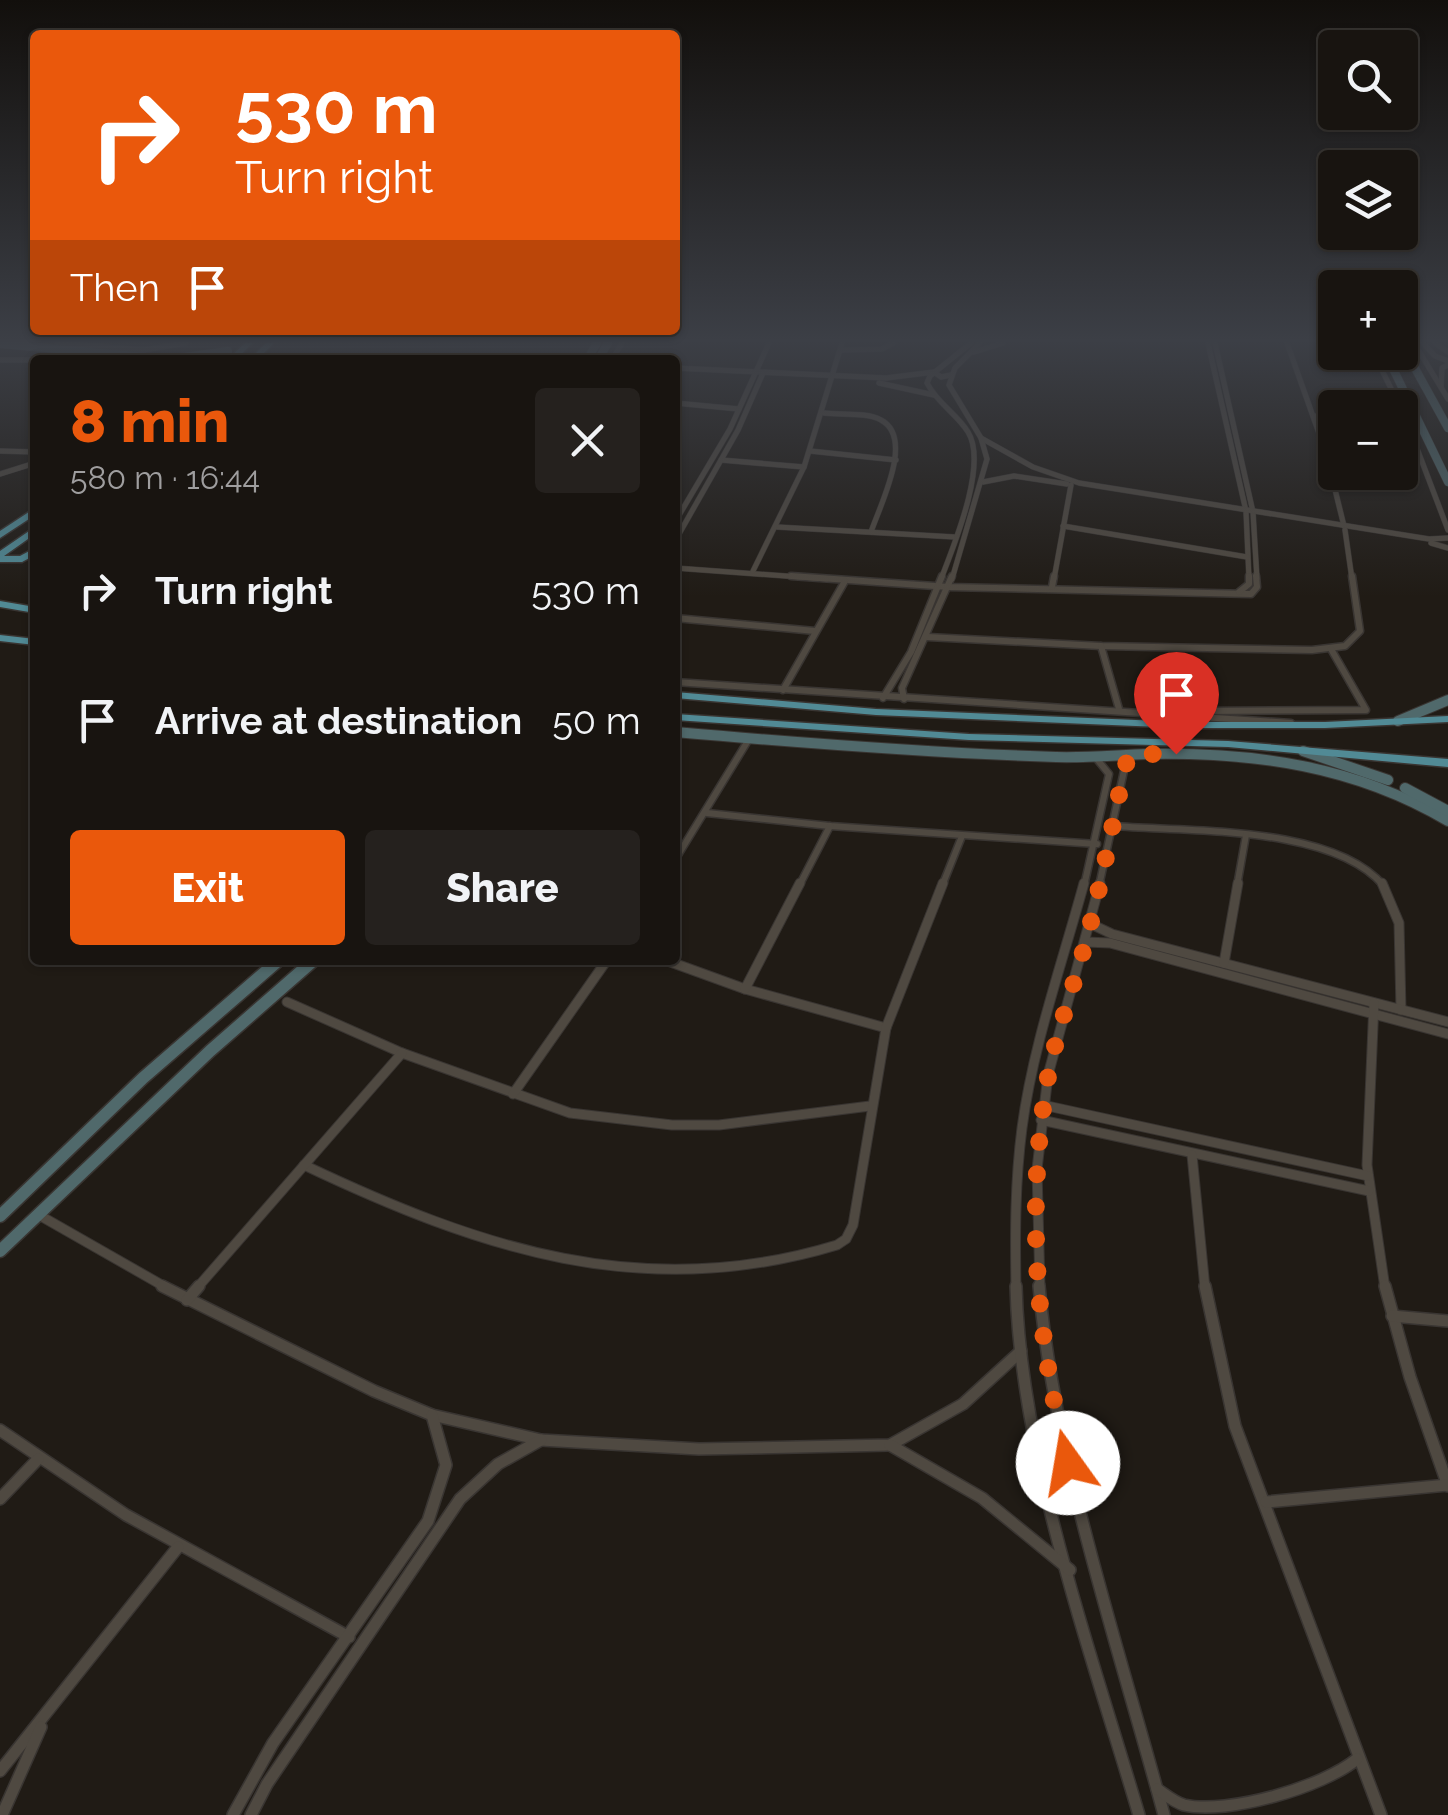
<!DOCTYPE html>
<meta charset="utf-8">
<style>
:root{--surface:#181410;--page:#25211e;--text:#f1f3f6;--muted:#9f9e9f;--line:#363330;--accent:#ea580c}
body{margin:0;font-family:Raleway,sans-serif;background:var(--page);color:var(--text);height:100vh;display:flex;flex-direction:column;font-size:38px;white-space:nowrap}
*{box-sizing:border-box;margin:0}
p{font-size:32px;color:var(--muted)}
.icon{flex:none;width:55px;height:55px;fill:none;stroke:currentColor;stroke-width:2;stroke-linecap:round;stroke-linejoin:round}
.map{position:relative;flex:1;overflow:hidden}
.sheet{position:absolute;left:30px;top:355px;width:650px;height:610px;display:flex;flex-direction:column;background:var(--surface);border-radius:10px;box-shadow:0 2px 8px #0004,0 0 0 2px var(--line)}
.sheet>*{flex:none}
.guide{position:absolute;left:30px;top:30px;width:650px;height:305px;border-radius:10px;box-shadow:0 2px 8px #0004,0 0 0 2px var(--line);background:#ea580c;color:#fff;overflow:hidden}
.controls{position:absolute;left:1318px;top:30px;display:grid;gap:20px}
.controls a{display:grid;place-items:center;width:100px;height:100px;border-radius:10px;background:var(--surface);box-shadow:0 2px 8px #0004,0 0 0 2px var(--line);font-size:50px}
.pin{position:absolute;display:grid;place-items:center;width:85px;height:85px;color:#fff;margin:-102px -42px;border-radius:50% 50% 50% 0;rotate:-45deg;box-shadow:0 0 10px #0007}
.pin .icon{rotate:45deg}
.me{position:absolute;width:110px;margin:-55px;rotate:347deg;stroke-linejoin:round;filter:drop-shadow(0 0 8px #0008)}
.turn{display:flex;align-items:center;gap:35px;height:210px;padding:0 40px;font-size:45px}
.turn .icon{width:130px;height:130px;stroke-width:2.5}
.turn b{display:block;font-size:70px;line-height:85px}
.then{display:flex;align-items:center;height:95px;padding:0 40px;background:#0003;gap:20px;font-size:38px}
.round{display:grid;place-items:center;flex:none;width:105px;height:105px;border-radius:10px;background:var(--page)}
.overview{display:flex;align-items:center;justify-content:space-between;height:170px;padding:0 40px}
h1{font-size:60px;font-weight:800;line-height:75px;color:var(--accent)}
.cta{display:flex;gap:20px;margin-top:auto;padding:20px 40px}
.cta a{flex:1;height:115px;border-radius:10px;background:var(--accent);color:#fff;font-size:40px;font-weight:800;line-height:115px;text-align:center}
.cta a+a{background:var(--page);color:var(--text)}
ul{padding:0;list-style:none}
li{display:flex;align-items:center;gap:30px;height:130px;padding:0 40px}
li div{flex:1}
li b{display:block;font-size:38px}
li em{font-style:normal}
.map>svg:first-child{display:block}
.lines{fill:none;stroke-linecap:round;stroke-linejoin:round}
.street-far3-casing{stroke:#393532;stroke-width:6}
.street-far2-casing{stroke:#393532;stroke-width:9}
.street-far1-casing{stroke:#393532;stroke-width:11}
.street-casing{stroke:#393532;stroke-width:14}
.secondary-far2-casing{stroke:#393532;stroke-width:9}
.secondary-far1-casing{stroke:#393532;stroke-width:12}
.secondary-casing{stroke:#393532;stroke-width:15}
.primary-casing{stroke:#393532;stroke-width:3}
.street-far3{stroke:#4f4941;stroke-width:5}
.street-far2{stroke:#4f4941;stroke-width:6}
.street-far1{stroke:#4f4941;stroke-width:9}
.street{stroke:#4f4941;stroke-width:11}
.secondary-far2{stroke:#50696b;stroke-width:8}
.secondary-far1{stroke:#50696b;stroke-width:10}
.secondary{stroke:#50696b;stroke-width:12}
.primary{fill:#518a95;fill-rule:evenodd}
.route{stroke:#ea580c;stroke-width:18;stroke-dasharray:0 32.4}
</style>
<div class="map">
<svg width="1448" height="1815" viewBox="0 0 1448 1815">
<rect width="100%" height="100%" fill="#201b15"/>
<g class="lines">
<g class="street-far3-casing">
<g id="street-far3">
<polyline points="58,343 144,350 186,343"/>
<polyline points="1208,343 1246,511 1249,579"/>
<polyline points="1215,343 1253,512 1257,579"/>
<polyline points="1287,343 1326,453 1344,526"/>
<polyline points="1414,343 1448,399"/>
<polyline points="1423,343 1435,356 1448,361"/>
<polyline points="1435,343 1448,352"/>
<polyline points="841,350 882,349 893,343"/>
<polyline points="974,352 1003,343"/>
<polyline points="1373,352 1405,417 1448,530"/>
<polyline points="0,360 49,360"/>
<polyline points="612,360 622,343"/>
<polyline points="675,368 886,378 934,372 941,377 951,375"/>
<polyline points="879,383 934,395"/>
<polyline points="1441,387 1442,368 1448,365"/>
<polyline points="675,403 739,409"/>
<path d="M824,413c16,2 43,-1 57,7 34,18 -1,85 -10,112"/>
<polyline points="1314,416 1335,418"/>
<polyline points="981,438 1033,467 1079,483 1429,539 1448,538"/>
<polyline points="0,451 35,452"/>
<polyline points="810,451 896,460"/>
<polyline points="721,460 804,467"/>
<polyline points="0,474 35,463"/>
<polyline points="983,482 1014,476 1067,484"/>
<polyline points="675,522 730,429 769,343"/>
<polyline points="1063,526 1247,557"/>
<polyline points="777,527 955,537"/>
<polyline points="1345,530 1352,579"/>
<polyline points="675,541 738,430 763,373"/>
<polyline points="1431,543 1448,548"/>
<polyline points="675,568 827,579"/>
<polyline points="753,571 804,467 842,343"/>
<path d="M941,579c13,-34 47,-115 27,-147 -11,-18 -31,-29 -41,-49l3,-7 41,-33"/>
<polyline points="952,579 987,459 981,438 949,385 955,368 980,343"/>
<polyline points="1054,579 1071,485"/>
</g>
</g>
<g class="street-far2-casing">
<g id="street-far2">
<polyline points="791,576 949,587 1251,594 1257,587 1256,576"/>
<polyline points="1052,587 1054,576"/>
<polyline points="1239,592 1249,584 1249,576"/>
<polyline points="675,618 815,631"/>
<polyline points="928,637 1101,646 1312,650 1345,646 1360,631 1352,576"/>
<polyline points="1101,646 1119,709"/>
<polyline points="675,682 1291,723"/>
<polyline points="783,690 845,581"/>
<polyline points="883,698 911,652 942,576"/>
<polyline points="904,699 902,688 952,576"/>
<polyline points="1200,711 1366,710 1331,649"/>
<polyline points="707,813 830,826 1097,844"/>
<path d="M1114,826c75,6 219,-1 270,60"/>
<polyline points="675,860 749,739"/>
<polyline points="799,886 830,826"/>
<polyline points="942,886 962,836"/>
<polyline points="1084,886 1109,774 1096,758"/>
<polyline points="1099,886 1125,766 1131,754"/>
<polyline points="1237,886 1246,835"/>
</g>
</g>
<g class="street-far1-casing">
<g id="street-far1">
<polyline points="1382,883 1399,923 1401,1010"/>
<polyline points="1091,924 1112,934 1448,1022"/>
<polyline points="1086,942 1110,943 1448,1034"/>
<polyline points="665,960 745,989 886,1028"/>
<polyline points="1224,963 1238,883"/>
<polyline points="745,989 800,883"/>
<polyline points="287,1002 402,1053 570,1113 672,1125 719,1125 870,1106"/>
<polyline points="1374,1003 1367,1165 1385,1288"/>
<polyline points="513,1094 607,960"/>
<polyline points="1043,1105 1368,1176"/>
<polyline points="1041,1120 1369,1191"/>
<polyline points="1192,1155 1205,1288"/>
<path d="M304,1165c175,83 339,139 533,80l9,-6 7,-14 33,-197 57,-145"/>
<polyline points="39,1215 167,1288"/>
<polyline points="197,1288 402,1053"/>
<path d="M1016,1288c-1,-54 -1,-106 6,-160 11,-83 40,-164 62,-245"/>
<polyline points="1040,1288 1037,1169 1048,1075 1100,883"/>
</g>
</g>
<g class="street-casing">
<g id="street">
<polyline points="162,1286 374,1391 432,1415 541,1440 699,1449 890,1445 963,1404 1021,1351"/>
<path d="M1016,1286c4,169 75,366 123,529"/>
<path d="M1039,1286c16,175 79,358 125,529"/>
<polyline points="1205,1286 1235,1426 1381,1815"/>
<polyline points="1385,1286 1410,1377 1448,1486"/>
<polyline points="187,1300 199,1286"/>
<polyline points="1392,1316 1448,1321"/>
<polyline points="0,1430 126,1515 349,1637"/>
<polyline points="890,1445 982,1498 1070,1570"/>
<polyline points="0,1499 38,1459"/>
<polyline points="1266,1502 1448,1485"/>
<polyline points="0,1771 178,1547"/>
<path d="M1157,1789c9,6 17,13 27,16 44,10 139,-18 173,-46"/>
<polyline points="2,1815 41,1727"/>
<polyline points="233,1815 273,1743 428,1521 446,1465 432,1415"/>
<polyline points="251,1815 267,1784 460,1499 498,1464 541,1440"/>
</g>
</g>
<g class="secondary-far2-casing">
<g id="secondary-far2">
<polyline points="1401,343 1448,428"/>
<polyline points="0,344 170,359 228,351"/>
<polyline points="1385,352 1448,482"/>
<polyline points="587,360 597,343"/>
<polyline points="598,360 608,343"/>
</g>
</g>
<g class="secondary-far1-casing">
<g id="secondary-far1">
<polyline points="1398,721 1448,700"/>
<path d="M675,732c127,11 254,21 381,25 30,1 61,-2 91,-3 108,-2 208,12 301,67"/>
<polyline points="1303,751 1388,780"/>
<polyline points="1405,788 1448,811"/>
</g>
</g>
<g class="secondary-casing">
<g id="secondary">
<polyline points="0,1216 143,1078 279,960"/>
<polyline points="0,1251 210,1051 314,960"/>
</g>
</g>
<g class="primary-casing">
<g id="primary">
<polygon points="245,343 253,343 235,360 227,360"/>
<polygon points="266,343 274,343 257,360 249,360"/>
<polygon points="35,508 35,515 0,538 0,531"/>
<polygon points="35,527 35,534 4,556 20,556 35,548 35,555 22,562 0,562 0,551"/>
<polygon points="0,601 35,607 35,613 0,607"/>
<polygon points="0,635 35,639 35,645 0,641"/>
<polygon points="675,692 876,709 1184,722 1325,722 1448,716 1448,722 1325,728 1184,728 876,715 675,698"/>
<polygon points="675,714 969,734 1228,741 1448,759 1448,767 1228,747 969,740 675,720"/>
</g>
</g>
<use href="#street-far3" class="street-far3"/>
<use href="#street-far2" class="street-far2"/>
<use href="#street-far1" class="street-far1"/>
<use href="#street" class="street"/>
<use href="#secondary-far2" class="secondary-far2"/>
<use href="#secondary-far1" class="secondary-far1"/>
<use href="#secondary" class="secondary"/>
<use href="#primary" class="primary"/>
</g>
<linearGradient id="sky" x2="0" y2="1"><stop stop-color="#120f0c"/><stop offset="0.57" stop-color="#3c3f46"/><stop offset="1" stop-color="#3c3f46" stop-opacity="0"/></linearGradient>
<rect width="1448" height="597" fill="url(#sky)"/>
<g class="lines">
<path class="route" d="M1068,1463c-32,-125 -43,-258 -20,-386 9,-48 27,-93 39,-140 15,-56 26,-114 38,-171l6,-12h45"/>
</g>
</svg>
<div class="controls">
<a><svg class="icon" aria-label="search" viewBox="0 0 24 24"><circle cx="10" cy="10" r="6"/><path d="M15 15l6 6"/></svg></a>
<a><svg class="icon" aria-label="layers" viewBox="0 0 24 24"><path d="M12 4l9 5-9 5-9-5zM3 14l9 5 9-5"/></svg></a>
<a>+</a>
<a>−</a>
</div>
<div class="pin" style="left:1176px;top:754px;background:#d93025"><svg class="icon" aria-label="arrive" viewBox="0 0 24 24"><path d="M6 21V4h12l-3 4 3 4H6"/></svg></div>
<svg class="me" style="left:1068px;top:1463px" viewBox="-20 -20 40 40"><circle r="19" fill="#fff"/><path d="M0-13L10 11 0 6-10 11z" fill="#ea580c"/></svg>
<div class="guide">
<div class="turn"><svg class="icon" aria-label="right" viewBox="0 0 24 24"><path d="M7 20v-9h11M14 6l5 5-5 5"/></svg><div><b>530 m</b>Turn right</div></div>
<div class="then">Then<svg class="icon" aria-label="arrive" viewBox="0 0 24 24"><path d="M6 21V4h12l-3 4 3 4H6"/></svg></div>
</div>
<section class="sheet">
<div class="overview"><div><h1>8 min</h1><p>580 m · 16:44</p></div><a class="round"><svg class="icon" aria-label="close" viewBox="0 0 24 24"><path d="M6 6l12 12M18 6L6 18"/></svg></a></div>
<ul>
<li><svg class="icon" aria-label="right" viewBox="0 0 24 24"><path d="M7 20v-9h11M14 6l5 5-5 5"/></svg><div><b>Turn right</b></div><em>530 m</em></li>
<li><svg class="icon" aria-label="arrive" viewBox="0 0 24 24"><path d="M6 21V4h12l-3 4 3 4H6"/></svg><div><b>Arrive at destination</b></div><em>50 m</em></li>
</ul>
<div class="cta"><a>Exit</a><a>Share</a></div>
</section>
</div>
